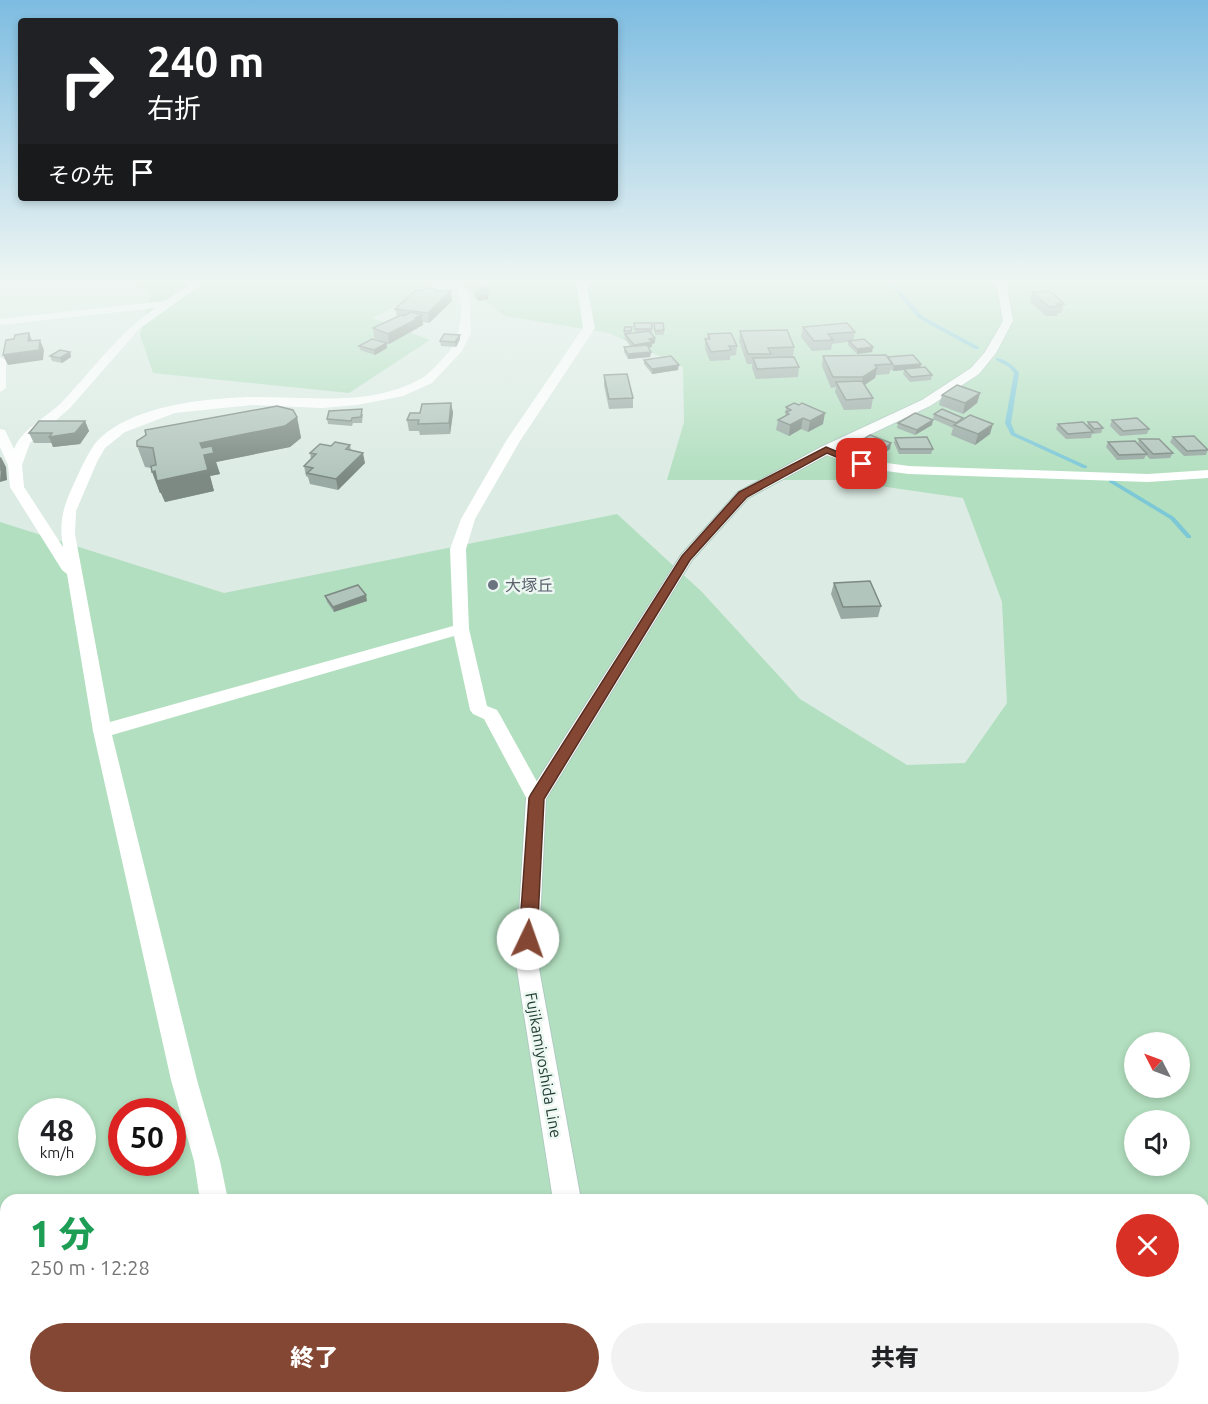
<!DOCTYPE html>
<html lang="ja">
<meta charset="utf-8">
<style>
:root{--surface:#fff;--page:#f2f2f2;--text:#202124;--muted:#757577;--accent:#844733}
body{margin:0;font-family:Ubuntu,"Noto Sans JP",sans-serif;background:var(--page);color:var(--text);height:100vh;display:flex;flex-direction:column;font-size:22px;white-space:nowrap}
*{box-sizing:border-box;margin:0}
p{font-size:20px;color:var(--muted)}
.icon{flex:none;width:33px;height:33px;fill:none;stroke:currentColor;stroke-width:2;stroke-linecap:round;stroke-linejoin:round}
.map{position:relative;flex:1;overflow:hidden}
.details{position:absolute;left:0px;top:1194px;width:1209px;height:210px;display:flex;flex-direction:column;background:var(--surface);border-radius:18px 18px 0 0;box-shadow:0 3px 9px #0003}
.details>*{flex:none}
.banner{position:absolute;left:18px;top:18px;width:600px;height:183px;border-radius:6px;box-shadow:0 3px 9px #0003;background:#202124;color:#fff;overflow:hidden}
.needle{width:39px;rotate:312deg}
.buttons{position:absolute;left:1124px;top:1032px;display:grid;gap:12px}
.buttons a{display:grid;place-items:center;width:66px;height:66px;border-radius:50%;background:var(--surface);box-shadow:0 3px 9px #0003;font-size:30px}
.speed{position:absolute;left:18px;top:1098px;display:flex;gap:12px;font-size:30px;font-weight:700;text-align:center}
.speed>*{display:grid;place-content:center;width:78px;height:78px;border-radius:50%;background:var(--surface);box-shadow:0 3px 9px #0003;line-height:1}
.speed small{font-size:15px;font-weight:400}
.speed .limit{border:9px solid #d22;background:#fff;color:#111}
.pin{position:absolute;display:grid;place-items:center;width:51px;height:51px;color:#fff;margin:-26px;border-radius:12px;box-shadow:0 3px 9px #0006}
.me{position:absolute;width:66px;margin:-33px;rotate:3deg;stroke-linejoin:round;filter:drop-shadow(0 0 4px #0008)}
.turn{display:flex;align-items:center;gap:21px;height:126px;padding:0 30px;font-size:27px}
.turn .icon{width:78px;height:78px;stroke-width:2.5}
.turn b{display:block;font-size:42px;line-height:51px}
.then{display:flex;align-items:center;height:57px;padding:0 30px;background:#0003;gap:12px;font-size:22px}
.round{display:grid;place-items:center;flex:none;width:63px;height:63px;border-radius:32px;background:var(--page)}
.headline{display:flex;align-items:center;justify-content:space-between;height:102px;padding:0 30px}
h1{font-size:36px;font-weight:800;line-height:45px;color:#1e9e55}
.primary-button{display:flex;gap:12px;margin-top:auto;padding:12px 30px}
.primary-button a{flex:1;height:69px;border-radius:36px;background:var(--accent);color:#fff;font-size:24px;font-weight:800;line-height:69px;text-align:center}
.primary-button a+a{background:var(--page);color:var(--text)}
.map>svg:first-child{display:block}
.green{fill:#b2dfbf;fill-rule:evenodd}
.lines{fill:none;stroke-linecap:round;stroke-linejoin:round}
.stream{fill:#7dc8d7;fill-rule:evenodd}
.secondary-casing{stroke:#afcbc1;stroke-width:2}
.minor{fill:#fff;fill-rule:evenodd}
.tertiary{fill:#fff;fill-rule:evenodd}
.secondary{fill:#fff;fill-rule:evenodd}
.wall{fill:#99a9a3}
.shaded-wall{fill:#7d8a84}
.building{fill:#b2c5bd;stroke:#7d8a84;stroke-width:1.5}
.route{fill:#844733;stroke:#562e21;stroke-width:1.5}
.worship-dot{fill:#6b7280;stroke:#edf7f2;stroke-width:2}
.labels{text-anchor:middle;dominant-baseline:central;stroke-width:5;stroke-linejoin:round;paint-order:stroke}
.worship-label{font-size:16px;fill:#5b616d;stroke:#edf7f2;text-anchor:start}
.street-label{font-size:16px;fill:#1d3b33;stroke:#edf7f2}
</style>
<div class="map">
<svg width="1208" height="1404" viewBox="0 0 1208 1404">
<rect width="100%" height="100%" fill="#dcebe4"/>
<g class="green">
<polygon points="131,281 441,281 373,318 430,340 349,393 153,373 140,335 151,294"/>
<path d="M458,281l750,1v1122h-1208v-882l224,71 393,-79 85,78 98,107 107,66 58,-2 42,-60 -5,-101 -39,-104 -125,-18h-171l17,-58 -1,-55 -74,-34 -104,-17zM1134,1042h45v46h-45zM32,1112h50v50h-50zM122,1112h50v50h-50zM1134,1120h45v46h-45zM6,1200h1197v198h-1197z"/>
</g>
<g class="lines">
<g class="stream">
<polygon points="884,281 888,281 901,291 922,316 979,347 979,349 975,349 918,318 897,293"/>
<path d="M996,358c10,1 18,8 23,15l-8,50 4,10 72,33v2h-4l-72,-33 -6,-12 9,-50 -5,-6 -13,-7z"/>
<polygon points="1111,479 1174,517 1191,536 1191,538 1187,538 1170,519 1109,482 1109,480"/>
</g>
<g class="secondary-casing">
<g id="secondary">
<polygon points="996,281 1006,281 1013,321 996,353 979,374 930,406 831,453 748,498 692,560 546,799 538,963 581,1200 553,1200 516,963 526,798 681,555 738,492 821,447 922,400 971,368 985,352 1003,321"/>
<polygon points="587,1398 617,1398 619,1404 587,1404"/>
</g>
</g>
<g class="minor">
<path d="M195,281h11l-67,48 -69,79 -40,35 -8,22 2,22 39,60c-5,-29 2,-44 14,-70 5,-11 10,-22 17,-32 31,-39 111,-47 158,-48 57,-1 117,11 170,-19 9,-5 18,-17 26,-25 12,-13 16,-43 11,-60 -2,-4 -5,-9 -7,-12h10l7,12 2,40 -9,18 -30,32 -29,13 -46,9 -35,3 -70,-3 -77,8 -50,19 -20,16 -8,14 -21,49 -1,23 35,188 343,-96 -3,-77 11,-30 45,-78 77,-113 -6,-42 -4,-5h10l4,5 8,42 -75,113 -45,78 -9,30 3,80 18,77 10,4 3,5 46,83 -3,5 -7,3 -7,-3 -45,-84 -11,-5 -3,-4 -16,-74 -342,99 85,345 23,81 8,39h-28l-6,-39 -23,-81 -78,-349 -26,-157 -5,-4 -52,-83 -2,-22 -8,-18v-18l5,1 9,19c8,-21 34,-32 49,-48 31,-33 55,-67 92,-93l-155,17v-6l165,-18z"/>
<polygon points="0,357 6,360 6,388 0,392"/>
<polygon points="234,1398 264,1398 266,1404 234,1404"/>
</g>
<polygon class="tertiary" points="826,446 865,460 909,466 1148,474 1208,470 1208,478 1148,482 909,474 862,468 821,453 819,450 821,447"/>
<use href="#secondary" class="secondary"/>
</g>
<g class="wall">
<polygon points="478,283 489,291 485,292 488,299 479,301 475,298 475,293 480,292"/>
<polygon points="422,291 437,291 452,301 429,323 423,322 423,325 418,327 418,328 389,344 374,338 373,328 397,317 395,309"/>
<polygon points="1032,292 1064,304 1061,313 1058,313 1057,316 1046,316 1030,302"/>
<polygon points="634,323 652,329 652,333 651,333 655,343 652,344 652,347 648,347 651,352 650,357 628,359 624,352 624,347 631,347 625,339 624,331 632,327 631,333 635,333"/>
<polygon points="654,323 664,330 664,335 655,335"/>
<polygon points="803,327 855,332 853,340 873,347 872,352 857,354 848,345 848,342 832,344 831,350 812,351 801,337"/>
<polygon points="740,331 794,347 793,357 770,358 799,367 798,377 756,379 752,368 752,364 747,364 739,341"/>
<polygon points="708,334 737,346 736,355 730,356 730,360 710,361 705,349 705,339 707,339"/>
<polygon points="460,335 460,339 456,347 441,346 440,341"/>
<polygon points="387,343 387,348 375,355 360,350 359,346"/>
<polygon points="70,352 71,357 62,363 52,361 50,356"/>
<polygon points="823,356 888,357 921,368 932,375 931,380 910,382 903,374 904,370 893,371 891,369 889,374 876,375 875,378 865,385 873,398 871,409 844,410 835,392 836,387 831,388 822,366"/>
<polygon points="644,360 678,370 652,374 644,364"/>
<polygon points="604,375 633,398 633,408 609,409 604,385"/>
<polygon points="980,393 977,403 963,414 939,405 942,395"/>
<polygon points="451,403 453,413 450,434 420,435 419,431 409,431 407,420 420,413"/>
<polygon points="786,407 823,424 808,432 801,429 789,436 776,430 778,420 785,416"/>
<polygon points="363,414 362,423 353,423 352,426 328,424 327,419"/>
<polygon points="934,414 990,434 975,445 951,435 953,428 933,419"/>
<polygon points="297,417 301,438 290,447 216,462 220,474 210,476 214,491 165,502 161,493 160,493 151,468 145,467 137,446"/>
<polygon points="1112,420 1149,429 1147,434 1120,436 1110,426"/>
<polygon points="85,421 89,431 80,444 53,447 52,443 34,443 29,433"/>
<polygon points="1088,422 1103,428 1101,433 1092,434 1091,438 1066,439 1056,429 1058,424 1087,426"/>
<polygon points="898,423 932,425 915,435 897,428"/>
<polygon points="1173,437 1208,449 1206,455 1184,456 1170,442"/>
<polygon points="895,438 933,449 931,454 899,454 894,443"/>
<polygon points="1139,439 1173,453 1170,458 1150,459 1146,455 1144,459 1117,460 1106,447 1108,442 1138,444"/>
<polygon points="860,442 890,449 880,456 858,448"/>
<polygon points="350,445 351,450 365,463 338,490 310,484 308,477 306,476 304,466 311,459 310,453 331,446"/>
<polygon points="834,583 881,606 878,617 841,619 831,594"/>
<polygon points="325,596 367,601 334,612 327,602"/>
</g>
<g class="shaded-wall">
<polygon points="488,287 489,291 481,292 480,288"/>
<polygon points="451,291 452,301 429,323 428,313"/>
<polygon points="488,294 488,299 479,301 478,296"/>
<polygon points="422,315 423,325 389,344 388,334 415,318"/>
<polygon points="29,333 33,343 28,341"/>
<polygon points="460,335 460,339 456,347 455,342"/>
<polygon points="655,338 655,343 652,344 652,347 634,350 634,345 649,339"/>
<polygon points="40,340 44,350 43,360 8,365 3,355"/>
<polygon points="387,343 387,348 375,355 374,350"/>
<polygon points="873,347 872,352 857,354 857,349"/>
<polygon points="70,352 71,357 62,363 60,358"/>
<polygon points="651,352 650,357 628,359 628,354"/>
<polygon points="921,364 920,369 904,369 904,370 893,371 894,366"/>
<polygon points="679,365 678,370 652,374 652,369"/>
<polygon points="877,368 875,378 861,387 863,377"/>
<polygon points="980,393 977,403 963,414 965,403"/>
<polygon points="451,403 453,413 450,434 449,423"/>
<polygon points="825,413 823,424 808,432 810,421"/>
<polygon points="297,417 301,438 290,447 216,462 220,474 210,476 214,491 165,502 161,493 160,493 152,472 200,443"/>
<polygon points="803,418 801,429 789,436 790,425"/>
<polygon points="933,420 932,425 915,435 917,430"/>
<polygon points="85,421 89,431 80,444 53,447 49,437"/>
<polygon points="993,424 990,434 975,445 978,434"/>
<polygon points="891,443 890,449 880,456 881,451"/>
<polygon points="363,453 365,463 338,490 336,479"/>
<polygon points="1,457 6,467 7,480 0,482"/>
<polygon points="366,595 367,601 334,612 333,607"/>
</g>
<g class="building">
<polygon points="486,282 488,287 480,288 478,283"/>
<polygon points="425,288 436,289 435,291 451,291 428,313 395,309 416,290 422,291"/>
<polygon points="484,291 488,294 478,296 475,293"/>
<polygon points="1050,291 1064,304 1057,304 1060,306 1049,307 1032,292"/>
<polygon points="411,312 422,315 415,318 417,319 388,334 373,328 401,315 404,316"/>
<polygon points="634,323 652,323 652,329 635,329"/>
<polygon points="654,323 663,323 664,330 655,331"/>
<polygon points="847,323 855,332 828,334 833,340 814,341 803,327"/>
<polygon points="625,327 632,327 631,331 624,331"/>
<polygon points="787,330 794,347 768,348 771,354 748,354 740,331"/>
<polygon points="649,331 655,338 649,339 652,342 634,345 625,334"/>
<polygon points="29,333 28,341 40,340 39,350 3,355 6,340 14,339 15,335"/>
<polygon points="731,333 737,346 729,346 731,350 711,352 705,339 710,339 708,334"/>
<polygon points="444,334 460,335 455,342 440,341"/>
<polygon points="372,339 387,343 374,350 359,346"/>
<polygon points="864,339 873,347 857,349 849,341"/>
<polygon points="647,345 651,352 628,354 624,347"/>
<polygon points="60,350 70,352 60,358 50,356"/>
<polygon points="886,355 892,364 875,365 877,368 863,377 833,377 823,356"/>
<polygon points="913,355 921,364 894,366 888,357"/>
<polygon points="671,356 679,365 652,369 644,360"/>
<polygon points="794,357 799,367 757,369 753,358"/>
<polygon points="925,367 932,375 911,377 904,369"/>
<polygon points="627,374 633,398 609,399 604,375"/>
<polygon points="862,381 873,398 846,400 836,382"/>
<polygon points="957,385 980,393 965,403 942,395"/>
<polygon points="451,403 449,423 418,424 419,420 407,420 410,413 420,413 422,404"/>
<polygon points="794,403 799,405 802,403 825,413 810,421 803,418 790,425 778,420 789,414 786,412 791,410 786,407"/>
<polygon points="277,406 293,410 297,417 285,426 200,443 202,448 212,446 214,453 204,455 208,470 157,481 155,471 152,472 151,466 156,465 153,448 137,446 137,441 146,435 145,430"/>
<polygon points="362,409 361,417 352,418 351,421 327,419 329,411"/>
<polygon points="942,409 963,418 956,423 934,414"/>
<polygon points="915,413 933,420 917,430 898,423"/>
<polygon points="970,415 993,424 978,434 954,425"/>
<polygon points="1137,418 1149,429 1123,431 1112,420"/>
<polygon points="39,421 85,421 75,433 49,437 52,433 29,433"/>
<polygon points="1083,422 1093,432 1068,434 1058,424"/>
<polygon points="1088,422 1097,422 1103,428 1094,429"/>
<polygon points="870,435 891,443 881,451 860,442"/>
<polygon points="1194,436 1208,450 1187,451 1173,437"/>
<polygon points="927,437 933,449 900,449 895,438"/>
<polygon points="1139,439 1159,439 1173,453 1153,454"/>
<polygon points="1135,441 1147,454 1119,455 1108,442"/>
<polygon points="335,442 350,445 346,449 363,453 336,479 307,473 313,468 304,466 316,454 310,453 320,444 331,446"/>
<polygon points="0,457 2,470 0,470"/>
<polygon points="870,581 881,606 843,607 834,583"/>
<polygon points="358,585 366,595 333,607 325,596"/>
</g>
<linearGradient id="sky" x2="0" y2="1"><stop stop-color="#7dbce1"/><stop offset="0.59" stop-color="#eff6f3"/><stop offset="1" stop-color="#eff6f3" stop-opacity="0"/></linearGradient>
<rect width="1208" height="477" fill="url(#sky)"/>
<polygon class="route" points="826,447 867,464 858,466 827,453 747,497 690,560 544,799 537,939 534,944 528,947 522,944 519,939 529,798 531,794 682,556 739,492"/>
<circle class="worship-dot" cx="493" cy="585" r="6"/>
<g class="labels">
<g class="worship-label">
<text x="505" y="585">大塚丘</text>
</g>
<g class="street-label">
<text transform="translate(544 1065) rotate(80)">Fujikamiyoshida Line</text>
</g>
</g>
</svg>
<div class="buttons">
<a><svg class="needle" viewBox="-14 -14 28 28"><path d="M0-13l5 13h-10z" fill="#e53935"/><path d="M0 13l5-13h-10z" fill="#757577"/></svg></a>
<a><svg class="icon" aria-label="sound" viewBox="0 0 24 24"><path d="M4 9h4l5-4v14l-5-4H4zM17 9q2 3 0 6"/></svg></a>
</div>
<div class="speed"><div>48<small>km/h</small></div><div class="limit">50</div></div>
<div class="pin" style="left:862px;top:464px;background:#d93025"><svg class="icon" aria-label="arrive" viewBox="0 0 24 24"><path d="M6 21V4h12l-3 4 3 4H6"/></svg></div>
<svg class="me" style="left:528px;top:939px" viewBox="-20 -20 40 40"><circle r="19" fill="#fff"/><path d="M0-13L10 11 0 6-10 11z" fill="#844733"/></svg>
<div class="banner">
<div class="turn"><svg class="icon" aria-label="right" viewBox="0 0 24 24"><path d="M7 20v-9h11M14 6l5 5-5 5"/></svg><div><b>240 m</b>右折</div></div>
<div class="then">その先<svg class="icon" aria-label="arrive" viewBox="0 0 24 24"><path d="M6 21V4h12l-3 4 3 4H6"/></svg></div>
</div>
<section class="details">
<div class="headline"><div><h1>1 分</h1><p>250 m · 12:28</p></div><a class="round" style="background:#d93025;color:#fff"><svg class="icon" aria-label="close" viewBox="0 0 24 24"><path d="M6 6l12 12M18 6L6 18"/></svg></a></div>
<div class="primary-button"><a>終了</a><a>共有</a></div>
</section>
</div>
